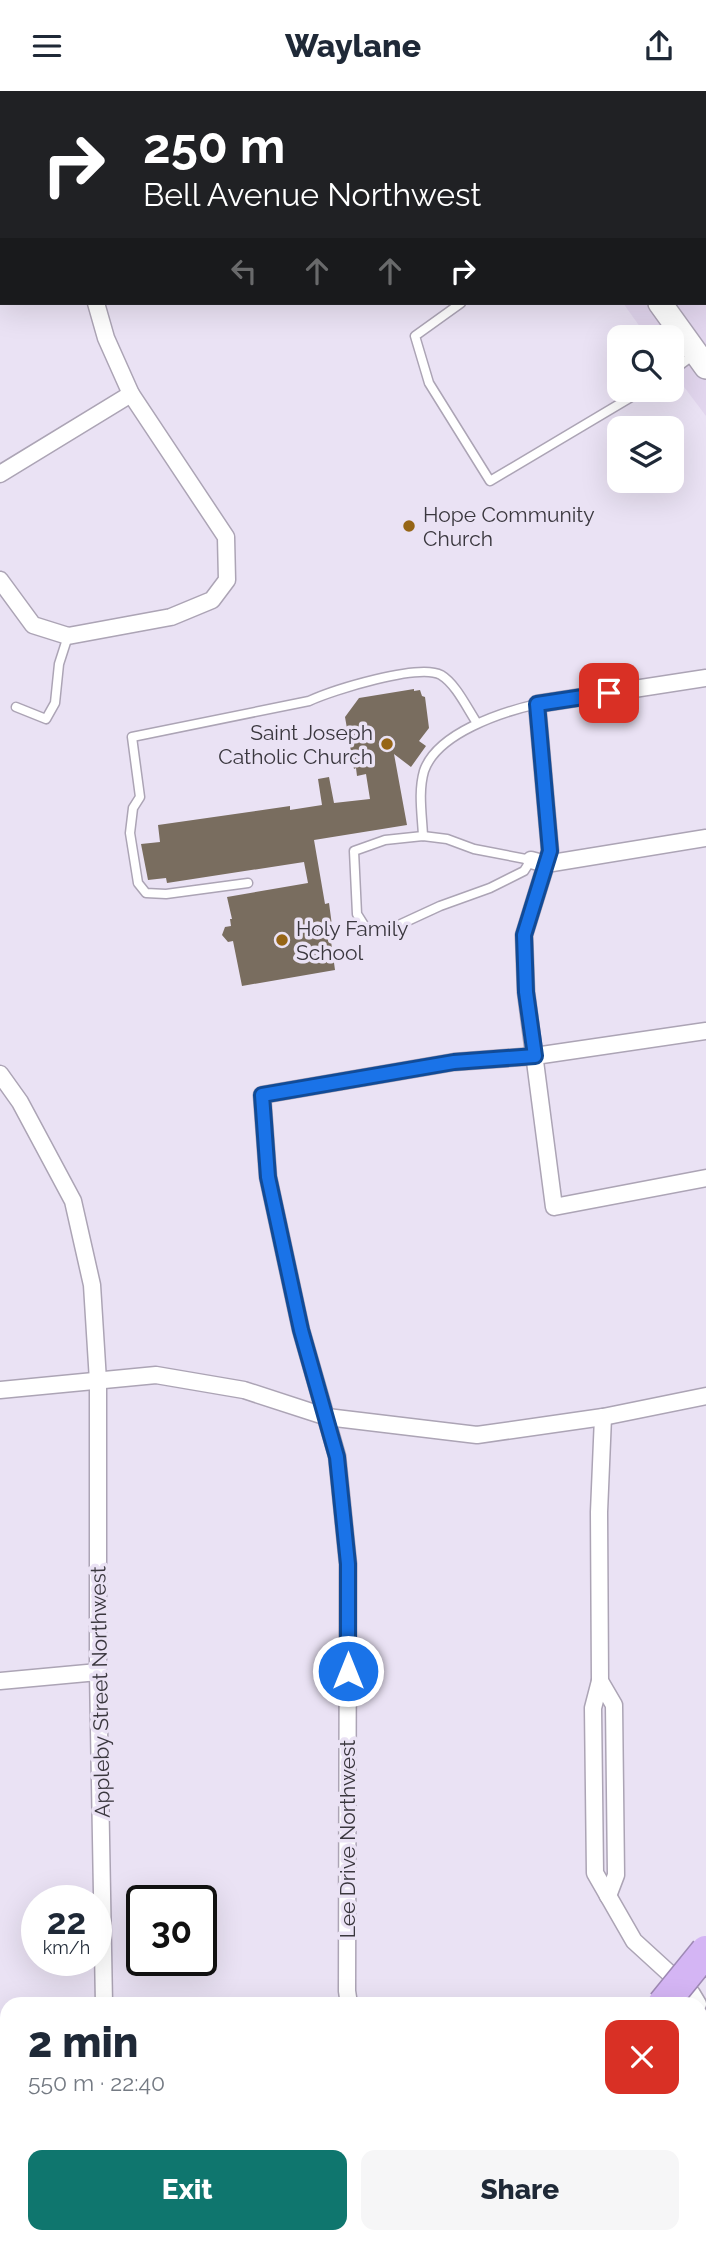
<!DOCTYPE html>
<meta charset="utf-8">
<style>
:root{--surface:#fff;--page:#f6f6f7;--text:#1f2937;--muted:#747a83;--accent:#0f766e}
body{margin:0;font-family:Raleway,sans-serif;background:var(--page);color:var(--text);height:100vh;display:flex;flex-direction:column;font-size:26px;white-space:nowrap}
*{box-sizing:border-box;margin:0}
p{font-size:23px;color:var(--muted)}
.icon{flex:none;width:38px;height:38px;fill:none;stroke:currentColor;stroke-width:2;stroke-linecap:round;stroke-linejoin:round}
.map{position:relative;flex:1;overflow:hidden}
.drawer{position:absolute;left:0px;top:1906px;width:707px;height:247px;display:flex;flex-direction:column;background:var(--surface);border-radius:21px 21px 0 0;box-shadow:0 7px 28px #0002}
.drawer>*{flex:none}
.hud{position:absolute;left:0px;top:0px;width:707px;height:214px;box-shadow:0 7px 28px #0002;background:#202124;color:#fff;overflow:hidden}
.controls{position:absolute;left:607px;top:234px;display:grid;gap:14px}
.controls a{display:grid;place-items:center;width:77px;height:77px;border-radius:14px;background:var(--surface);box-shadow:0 7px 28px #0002;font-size:35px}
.speed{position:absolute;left:21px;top:1794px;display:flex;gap:14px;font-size:35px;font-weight:700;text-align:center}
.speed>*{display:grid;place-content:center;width:91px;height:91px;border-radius:50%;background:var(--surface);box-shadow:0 7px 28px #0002;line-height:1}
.speed small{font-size:18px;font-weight:400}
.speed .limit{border:4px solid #111;border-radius:10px;background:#fff;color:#111}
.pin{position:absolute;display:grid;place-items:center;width:60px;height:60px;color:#fff;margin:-30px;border-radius:14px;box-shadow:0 4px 10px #0006}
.me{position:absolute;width:77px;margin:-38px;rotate:0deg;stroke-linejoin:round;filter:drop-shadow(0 0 5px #0008)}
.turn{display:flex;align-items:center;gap:24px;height:147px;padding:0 28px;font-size:32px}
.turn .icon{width:91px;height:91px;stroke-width:2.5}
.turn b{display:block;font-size:49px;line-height:60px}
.lanes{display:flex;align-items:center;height:66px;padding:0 28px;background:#0003;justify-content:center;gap:35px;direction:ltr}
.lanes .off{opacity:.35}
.round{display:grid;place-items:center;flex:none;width:74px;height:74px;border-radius:14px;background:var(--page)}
.summary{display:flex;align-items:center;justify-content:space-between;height:119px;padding:0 28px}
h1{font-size:42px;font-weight:800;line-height:52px}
.button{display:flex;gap:14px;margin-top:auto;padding:14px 28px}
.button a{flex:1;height:80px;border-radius:14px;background:var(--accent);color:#fff;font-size:28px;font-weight:800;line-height:80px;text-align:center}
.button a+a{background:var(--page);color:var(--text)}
header{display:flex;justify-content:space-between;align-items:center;height:91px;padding:0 28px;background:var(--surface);font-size:32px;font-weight:800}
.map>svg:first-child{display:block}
.built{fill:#e2d6ee}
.forest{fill:#c2aadb}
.building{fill:#796d5f}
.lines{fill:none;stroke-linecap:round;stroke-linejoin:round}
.lane-casing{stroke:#aca4b5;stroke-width:11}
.street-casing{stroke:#aca4b5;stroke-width:19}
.secondary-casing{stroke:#aca4b5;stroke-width:26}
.highway-casing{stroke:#9e89b4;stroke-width:33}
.lane{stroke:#fff;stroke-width:8}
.street{stroke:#fff;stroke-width:16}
.secondary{stroke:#fff;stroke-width:23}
.highway{stroke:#d4b5f4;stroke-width:30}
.highway-bridge-casing{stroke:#9e89b4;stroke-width:33;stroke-linecap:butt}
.highway-bridge{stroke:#d4b5f4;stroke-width:30}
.route-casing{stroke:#114b97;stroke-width:18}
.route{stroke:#1a73e8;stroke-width:12}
.poi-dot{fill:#966516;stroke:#eae2f4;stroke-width:2.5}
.labels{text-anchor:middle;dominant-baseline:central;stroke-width:7;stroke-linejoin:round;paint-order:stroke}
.poi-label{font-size:21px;fill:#3a373e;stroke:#eae2f4;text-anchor:start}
.street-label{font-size:21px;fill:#3a373e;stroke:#eae2f4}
</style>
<header><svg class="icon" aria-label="menu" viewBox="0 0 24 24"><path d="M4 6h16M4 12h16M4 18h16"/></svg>Waylane<svg class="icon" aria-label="share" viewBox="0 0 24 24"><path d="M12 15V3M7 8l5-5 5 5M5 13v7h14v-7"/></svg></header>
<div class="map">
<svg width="706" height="2151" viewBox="0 0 706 2151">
<rect width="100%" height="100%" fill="#eae2f4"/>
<g class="built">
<polygon points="471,0 706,0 706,325 672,280 672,247 648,247 623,212 705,212 705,2"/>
<polygon points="7,2018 7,2146 424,2146 420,2151 0,2151 0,2019"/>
</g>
<polygon class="forest" points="706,2080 706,2151 632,2151 638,2146 700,2146 700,2086"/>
<polygon class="building" points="414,598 414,600 420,599 422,605 425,606 429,637 419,650 426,655 411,676 394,663 407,734 314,749 325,813 329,812 333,842 330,843 335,879 242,895 233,850 228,851 222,844 225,836 231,835 230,828 232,828 227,806 308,792 304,771 167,792 166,787 148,789 141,753 160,751 158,734 290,715 290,719 322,714 318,688 329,686 334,712 370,708 366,683 357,685 356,677 354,678 345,626 359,607"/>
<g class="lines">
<g class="lane-casing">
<g id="lane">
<polyline points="705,96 706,96"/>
<polyline points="705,186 706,187"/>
<polyline points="461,212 415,245 429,292 490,390 643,299"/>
<polyline points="672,280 695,263"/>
<polyline points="16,616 46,628 55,612 59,573 68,545"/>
<polygon points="423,745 447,748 474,758 531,769 524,780 490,797 440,815 388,839 369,842 357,823 354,760 385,749"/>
<path d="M423,745c-1,-22 -5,-44 1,-65 13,-38 78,-59 113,-67"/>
<path d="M248,792l-82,11 -20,-1 -8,-10 -8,-50 3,-25 7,-11 -8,-60 177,-36c24,-11 110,-38 132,-26 15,9 26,33 36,48"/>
</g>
</g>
<g class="street-casing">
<g id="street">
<polyline points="476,2 480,0"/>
<polyline points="684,2 687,0"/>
<polyline points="0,190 2,189"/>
<polyline points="0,383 131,303"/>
<polyline points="0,489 33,534 68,545 171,526 212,509 227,489 226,446 131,303 106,247 96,212"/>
<polyline points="706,587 537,613 550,760 524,844 526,901 554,1116 706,1087"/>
<polyline points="531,769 546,773 706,747"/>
<polyline points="0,983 20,1011 73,1110 92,1194 98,1290 98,1581 104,1913"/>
<polyline points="0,1299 156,1284 244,1299 327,1326 477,1344 603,1326 706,1305"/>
<polyline points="603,1326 599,1421 600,1590 614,1614 616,1784 608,1805"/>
<polyline points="0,1590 98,1581"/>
<polyline points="600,1590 593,1617 595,1782 634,1850 692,1903 698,1913"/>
<polyline points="349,1913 347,1900 348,1473 337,1365 301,1239 268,1086 262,1004 454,971 535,965 706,940"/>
<polyline points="260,2151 261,2146"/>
</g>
</g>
<g class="secondary-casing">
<g id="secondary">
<polyline points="511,0 512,2"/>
<polyline points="660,212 706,276"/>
<polyline points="700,1935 706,1934"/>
<polyline points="0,2000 7,1999"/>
</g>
</g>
<g class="highway-casing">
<g id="highway">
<polyline points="700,1972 706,1965"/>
<polyline points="700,2034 706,2028"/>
<polyline points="468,2151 472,2146"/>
<polyline points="579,2151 584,2146"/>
</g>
</g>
<use href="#lane" class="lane"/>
<use href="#street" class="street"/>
<use href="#secondary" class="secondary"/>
<use href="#highway" class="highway"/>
<g class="highway-bridge-casing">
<g id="highway-bridge">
<polyline points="663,1913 706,1860"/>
<polyline points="555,2151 560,2146"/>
</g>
</g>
<use href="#highway-bridge" class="highway-bridge"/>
</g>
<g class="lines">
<g class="route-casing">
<polyline id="route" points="348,1580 348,1473 337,1366 301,1239 268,1086 262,1004 454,971 535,965 526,901 524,844 550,760 537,613 609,602"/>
</g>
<use href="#route" class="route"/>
</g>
<g class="poi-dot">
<circle cx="409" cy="435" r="7"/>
<circle cx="387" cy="653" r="7"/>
<circle cx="282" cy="849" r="7"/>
</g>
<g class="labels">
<g class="poi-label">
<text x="423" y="423">Hope Community<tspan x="423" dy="24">Church</tspan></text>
<text x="373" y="641" text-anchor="end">Saint Joseph<tspan x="373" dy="24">Catholic Church</tspan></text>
<text x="296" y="837">Holy Family<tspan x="296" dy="24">School</tspan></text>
</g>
<g class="street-label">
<text transform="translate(100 1601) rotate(-91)">Appleby Street Northwest</text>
<text transform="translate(347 1748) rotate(-90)">Lee Drive Northwest</text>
</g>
</g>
</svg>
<div class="controls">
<a><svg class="icon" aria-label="search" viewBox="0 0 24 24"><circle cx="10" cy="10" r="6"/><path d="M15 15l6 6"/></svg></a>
<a><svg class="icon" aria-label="layers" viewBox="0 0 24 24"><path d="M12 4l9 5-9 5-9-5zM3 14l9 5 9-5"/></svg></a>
</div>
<div class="speed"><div>22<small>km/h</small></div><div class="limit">30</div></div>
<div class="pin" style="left:609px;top:602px;background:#d93025"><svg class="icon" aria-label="arrive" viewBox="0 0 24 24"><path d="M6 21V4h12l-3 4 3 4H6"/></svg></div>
<svg class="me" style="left:348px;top:1580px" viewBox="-20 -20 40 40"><circle r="17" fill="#1a73e8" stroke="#fff" stroke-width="3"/><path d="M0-11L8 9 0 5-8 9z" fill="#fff"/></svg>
<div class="hud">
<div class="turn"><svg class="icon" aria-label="right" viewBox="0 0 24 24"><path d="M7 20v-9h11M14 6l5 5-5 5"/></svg><div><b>250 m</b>Bell Avenue Northwest</div></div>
<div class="lanes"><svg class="icon off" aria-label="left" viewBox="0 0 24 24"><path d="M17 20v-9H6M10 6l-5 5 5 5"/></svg><svg class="icon off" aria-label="ahead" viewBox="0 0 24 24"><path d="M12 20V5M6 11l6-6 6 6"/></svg><svg class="icon off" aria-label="ahead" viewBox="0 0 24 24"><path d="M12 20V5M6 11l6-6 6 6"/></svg><svg class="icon" aria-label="right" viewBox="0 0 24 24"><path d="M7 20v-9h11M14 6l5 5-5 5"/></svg></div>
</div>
<section class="drawer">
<div class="summary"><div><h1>2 min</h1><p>550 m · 22:40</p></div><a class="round" style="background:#d93025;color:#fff"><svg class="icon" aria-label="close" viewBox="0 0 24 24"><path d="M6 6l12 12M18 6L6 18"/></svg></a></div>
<div class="button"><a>Exit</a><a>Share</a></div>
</section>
</div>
